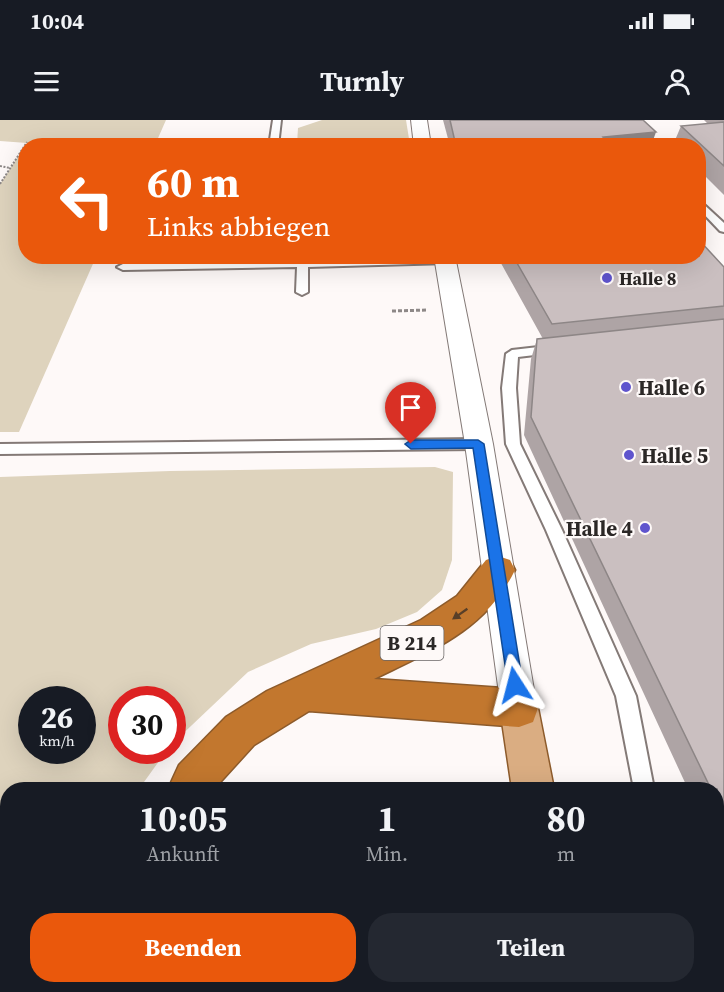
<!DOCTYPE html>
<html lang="de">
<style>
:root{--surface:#171b24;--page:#242831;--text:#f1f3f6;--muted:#9ea1a6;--accent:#ea580c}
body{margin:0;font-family:"Source Serif 4",serif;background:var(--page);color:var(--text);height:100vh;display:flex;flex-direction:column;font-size:22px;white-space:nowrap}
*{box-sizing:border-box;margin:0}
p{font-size:20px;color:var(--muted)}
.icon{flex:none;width:33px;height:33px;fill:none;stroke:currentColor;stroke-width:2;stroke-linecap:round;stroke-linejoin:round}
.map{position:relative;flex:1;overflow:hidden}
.drawer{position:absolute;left:0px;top:662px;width:724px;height:212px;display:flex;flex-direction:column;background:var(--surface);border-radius:24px 24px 0 0;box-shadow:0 6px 24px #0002}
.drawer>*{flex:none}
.banner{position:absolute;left:18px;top:18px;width:688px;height:126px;border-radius:24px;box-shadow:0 6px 24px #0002;background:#ea580c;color:#fff;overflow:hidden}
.speed{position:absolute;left:18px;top:566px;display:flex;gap:12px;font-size:30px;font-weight:700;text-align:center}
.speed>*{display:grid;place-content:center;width:78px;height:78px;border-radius:50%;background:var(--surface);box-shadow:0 6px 24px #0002;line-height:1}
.speed small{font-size:15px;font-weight:400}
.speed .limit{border:9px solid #d22;background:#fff;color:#111}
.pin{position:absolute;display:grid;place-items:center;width:51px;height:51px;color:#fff;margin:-62px -26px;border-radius:50% 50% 50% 0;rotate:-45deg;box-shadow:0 0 6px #0007}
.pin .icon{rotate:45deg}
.me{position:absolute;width:66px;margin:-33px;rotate:351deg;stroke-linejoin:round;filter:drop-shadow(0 0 4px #0008)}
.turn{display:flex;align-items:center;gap:21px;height:126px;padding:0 30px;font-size:27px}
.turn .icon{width:78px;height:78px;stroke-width:2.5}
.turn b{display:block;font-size:42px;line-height:51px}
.eta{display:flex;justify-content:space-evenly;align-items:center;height:102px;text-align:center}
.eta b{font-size:36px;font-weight:700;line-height:42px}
.cta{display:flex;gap:12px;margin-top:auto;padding:12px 30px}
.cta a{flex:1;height:69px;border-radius:24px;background:var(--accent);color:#fff;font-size:24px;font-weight:700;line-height:69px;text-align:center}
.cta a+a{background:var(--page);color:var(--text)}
.status{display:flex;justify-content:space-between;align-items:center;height:42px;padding:0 30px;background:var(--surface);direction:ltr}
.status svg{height:16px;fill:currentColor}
header{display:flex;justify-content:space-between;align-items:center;height:78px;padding:0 30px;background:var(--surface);font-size:27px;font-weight:700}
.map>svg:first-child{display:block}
.green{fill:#ded3bd;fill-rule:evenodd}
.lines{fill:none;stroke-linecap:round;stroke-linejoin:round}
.lane-casing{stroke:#847a77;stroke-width:4}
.street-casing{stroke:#847a77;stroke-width:2}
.primary-casing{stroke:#8d5b2b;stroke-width:3}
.highway-casing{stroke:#8d5b2b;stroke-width:3}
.path-far1{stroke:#8d8887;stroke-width:2;stroke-dasharray:2 1.5;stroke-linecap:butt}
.path{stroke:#8d8887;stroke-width:3;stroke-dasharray:4 2;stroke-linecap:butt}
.lane{fill:#fff;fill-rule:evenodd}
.street{fill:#fff;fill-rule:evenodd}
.primary{fill:#daad82;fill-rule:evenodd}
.highway{fill:#c2772e;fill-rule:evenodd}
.wall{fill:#aea4a5}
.shaded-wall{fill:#8d8686}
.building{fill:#cabfc0;stroke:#8d8686;stroke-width:1.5}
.oneway{fill:#583f28}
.route{fill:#1a73e8;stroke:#114b97;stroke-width:1.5}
.poi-dot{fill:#5f54cd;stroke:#fef9f8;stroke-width:2}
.labels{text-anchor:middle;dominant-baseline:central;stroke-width:4.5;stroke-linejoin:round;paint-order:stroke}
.far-poi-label{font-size:18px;font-weight:bold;fill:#2b2726;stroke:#fef9f8;text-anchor:start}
.shield{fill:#fef9f8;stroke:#6a6665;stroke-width:1.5}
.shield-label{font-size:20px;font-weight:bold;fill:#2b2726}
.poi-label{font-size:21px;font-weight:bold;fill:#2b2726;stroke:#fef9f8;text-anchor:start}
</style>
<div class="status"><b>10:04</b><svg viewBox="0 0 49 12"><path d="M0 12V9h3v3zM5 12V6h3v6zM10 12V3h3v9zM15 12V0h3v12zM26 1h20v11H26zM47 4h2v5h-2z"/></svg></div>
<header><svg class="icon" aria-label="menu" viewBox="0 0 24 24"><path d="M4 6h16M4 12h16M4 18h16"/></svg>Turnly<svg class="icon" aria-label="person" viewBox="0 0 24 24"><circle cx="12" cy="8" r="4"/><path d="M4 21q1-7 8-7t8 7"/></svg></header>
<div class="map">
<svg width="724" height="872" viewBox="0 0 724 872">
<rect width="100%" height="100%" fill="#fef9f8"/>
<g class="green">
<polygon points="0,0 166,0 155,25 26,26 26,136 96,137 19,312 0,312 0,64 27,23 0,21"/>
<polygon points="322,0 406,0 410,25 297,25 298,8"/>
<path d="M435,347l18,5 -1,88 -10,30 -25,22 -41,17 -65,15 -63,28 -75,71 -1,-44h-50v51h45l-28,39h-131v197h19l-4,6h-23v-515l170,-6zM32,579h50v51h-50z"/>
</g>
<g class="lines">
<g class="lane-casing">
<g id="lane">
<polygon points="273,0 281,0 278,26 269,26"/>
<polygon points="623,0 632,0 658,26 648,26"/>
<polygon points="699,80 724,103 724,112 720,111 699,89"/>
<polygon points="445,138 449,139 449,143 308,147 308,172 302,175 296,172 297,147 123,150 117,147 123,144"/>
<polygon points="556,225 560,226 562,229 560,232 518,237 516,268 520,324 562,410 636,576 654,669 634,669 616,576 546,410 506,324 502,268 506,234 512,230"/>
<polygon points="479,319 486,324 479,329 0,334 0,324"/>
</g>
</g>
<g class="street-casing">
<g id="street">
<polygon points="411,0 427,0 431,26 414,26"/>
<polygon points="434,136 455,136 493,324 537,588 532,601 519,606 506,601 501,588 465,324"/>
</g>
</g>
<g class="primary-casing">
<g id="primary">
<polygon points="519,569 533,574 538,588 554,669 512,669 500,588 505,574"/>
<polygon points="544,866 592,866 594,872 544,872"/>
</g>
</g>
<g class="highway-casing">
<g id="highway">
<path d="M498,436l12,4 5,10c-29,60 -84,81 -141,109l145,10 14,5 5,14 -5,14 -14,5 -210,-16 -55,34 -40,44h-46l11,-24 47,-48 41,-26 154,-71 36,-24 29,-36z"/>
<polygon points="58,866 107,866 105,872 55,872"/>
</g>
</g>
<g class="path-far1">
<polyline points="0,46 10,48"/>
<polyline points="0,64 27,22"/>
</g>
<polyline class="path" points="392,191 428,190"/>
<use href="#lane" class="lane"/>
<use href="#street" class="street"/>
<use href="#primary" class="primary"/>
<use href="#highway" class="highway"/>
</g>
<g class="wall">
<polygon points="443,0 643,0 651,26 450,26"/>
<polygon points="704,0 724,0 724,75 699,50 699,26 674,26 673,25 681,6 708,4"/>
<polygon points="497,136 699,136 724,147 724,872 664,872 661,866 717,866 717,669 688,669 524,315 531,239 537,219 543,219"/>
</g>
<polygon class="shaded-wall" points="656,12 651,26 601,26 603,17"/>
<g class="building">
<polygon points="450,0 643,0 656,12 603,17 611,26 456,26"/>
<polygon points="724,2 724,46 681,6"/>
<polygon points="699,120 724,147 724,186 552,204 513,136 699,136"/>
<polygon points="724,199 724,696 717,682 717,669 711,669 531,297 537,219"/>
<polygon points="724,709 724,872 683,872 680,866 717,866 717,710"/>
</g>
<defs><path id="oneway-solid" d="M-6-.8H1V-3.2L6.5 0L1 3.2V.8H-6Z" transform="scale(1.5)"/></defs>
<use class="oneway" href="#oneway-solid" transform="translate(460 494) rotate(145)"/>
<polygon class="route" points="411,320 478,320 484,324 523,565 521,570 515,573 510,570 508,565 473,328 411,329 405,324"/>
<g class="poi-dot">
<circle cx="607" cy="158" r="6"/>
<circle cx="626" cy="267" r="6"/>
<circle cx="629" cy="335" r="6"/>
<circle cx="645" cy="408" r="6"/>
</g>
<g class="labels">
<g class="far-poi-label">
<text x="619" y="158">Halle 8</text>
</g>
<rect class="shield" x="380.5" y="506" width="63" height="34" rx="4.5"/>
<g class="shield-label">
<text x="412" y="523">B 214</text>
</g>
<g class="poi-label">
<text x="638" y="267">Halle 6</text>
<text x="641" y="335">Halle 5</text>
<text x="633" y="408" text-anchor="end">Halle 4</text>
</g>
</g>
</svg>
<div class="speed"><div>26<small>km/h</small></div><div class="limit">30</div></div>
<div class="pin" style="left:411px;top:324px;background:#d93025"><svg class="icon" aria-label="arrive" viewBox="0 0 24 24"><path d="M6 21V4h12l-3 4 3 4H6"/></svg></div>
<svg class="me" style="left:515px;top:565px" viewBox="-20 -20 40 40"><path d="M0-17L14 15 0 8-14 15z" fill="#1a73e8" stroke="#fff" stroke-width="4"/></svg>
<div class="banner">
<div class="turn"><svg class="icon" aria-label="left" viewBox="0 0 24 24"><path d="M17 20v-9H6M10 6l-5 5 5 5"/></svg><div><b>60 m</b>Links abbiegen</div></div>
</div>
<section class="drawer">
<div class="eta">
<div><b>10:05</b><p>Ankunft</p></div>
<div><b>1</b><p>Min.</p></div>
<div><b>80</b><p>m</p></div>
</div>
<div class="cta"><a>Beenden</a><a>Teilen</a></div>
</section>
</div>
